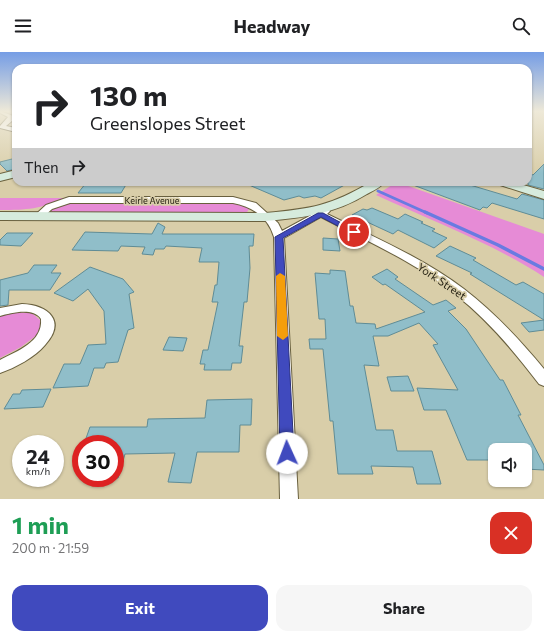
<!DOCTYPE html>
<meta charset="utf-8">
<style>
:root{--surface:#fff;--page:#f6f6f6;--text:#202124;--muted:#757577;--accent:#404abe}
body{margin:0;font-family:Commissioner,sans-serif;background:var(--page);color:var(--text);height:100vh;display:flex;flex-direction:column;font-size:15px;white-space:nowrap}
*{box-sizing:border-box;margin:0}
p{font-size:13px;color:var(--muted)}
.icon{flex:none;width:22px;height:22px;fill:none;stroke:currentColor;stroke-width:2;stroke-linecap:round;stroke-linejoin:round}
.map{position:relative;height:447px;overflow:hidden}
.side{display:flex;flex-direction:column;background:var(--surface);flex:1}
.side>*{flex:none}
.guide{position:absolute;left:12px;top:12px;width:520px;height:122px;border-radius:12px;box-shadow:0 1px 3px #0004;background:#fff;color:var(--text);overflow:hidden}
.controls{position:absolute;left:488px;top:391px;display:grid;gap:8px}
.controls a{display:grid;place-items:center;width:44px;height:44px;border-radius:8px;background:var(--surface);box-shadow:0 1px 3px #0004;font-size:20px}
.speed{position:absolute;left:12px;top:383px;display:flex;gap:8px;font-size:20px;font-weight:700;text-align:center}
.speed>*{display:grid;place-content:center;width:52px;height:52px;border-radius:50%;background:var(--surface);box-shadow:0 1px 3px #0004;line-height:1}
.speed small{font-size:10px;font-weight:400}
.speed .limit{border:6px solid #d22;background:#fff;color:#111}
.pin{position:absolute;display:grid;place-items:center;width:34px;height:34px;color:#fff;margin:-17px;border:2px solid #fff;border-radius:50%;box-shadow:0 1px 4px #0007}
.me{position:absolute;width:44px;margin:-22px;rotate:358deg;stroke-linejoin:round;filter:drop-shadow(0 0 3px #0008)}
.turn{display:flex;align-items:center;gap:14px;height:84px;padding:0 12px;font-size:18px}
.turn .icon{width:52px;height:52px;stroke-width:2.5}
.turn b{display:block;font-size:28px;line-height:34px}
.then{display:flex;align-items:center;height:38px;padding:0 12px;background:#0003;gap:8px;font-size:15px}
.round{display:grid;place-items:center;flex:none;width:42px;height:42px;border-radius:12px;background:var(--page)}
.headline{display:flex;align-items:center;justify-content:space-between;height:68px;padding:0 12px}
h1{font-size:24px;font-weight:700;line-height:30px;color:#1e9e55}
.button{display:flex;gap:8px;margin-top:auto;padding:8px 12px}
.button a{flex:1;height:46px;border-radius:12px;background:var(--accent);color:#fff;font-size:16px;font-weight:700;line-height:46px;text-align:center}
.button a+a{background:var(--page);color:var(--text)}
header{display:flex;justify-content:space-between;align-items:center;height:52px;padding:0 12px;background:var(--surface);font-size:18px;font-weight:700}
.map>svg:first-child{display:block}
.green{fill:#e68bd6}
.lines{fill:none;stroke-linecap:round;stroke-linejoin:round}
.stream-far1{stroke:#697be1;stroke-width:3}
.stream{stroke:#697be1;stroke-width:3.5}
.building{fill:#90bec9;stroke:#5f8c96}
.street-casing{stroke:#69603e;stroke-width:2}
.secondary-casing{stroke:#69603e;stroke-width:2}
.street{fill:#fff;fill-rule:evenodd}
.secondary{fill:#d6ebdd;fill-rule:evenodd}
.route{fill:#404abe;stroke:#2a307c}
.slow{fill:#f59e0b}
.labels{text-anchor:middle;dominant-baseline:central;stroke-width:3.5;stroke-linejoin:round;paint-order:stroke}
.far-street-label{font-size:9px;fill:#211d0f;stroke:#d9cea9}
.street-label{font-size:11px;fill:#211d0f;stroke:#d9cea9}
</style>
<header><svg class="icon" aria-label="menu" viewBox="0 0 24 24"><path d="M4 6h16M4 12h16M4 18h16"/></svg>Headway<svg class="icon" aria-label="search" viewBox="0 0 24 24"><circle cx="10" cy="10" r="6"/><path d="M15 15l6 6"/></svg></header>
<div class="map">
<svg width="544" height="447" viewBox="0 0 544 447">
<rect width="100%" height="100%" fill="#d9cea9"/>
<g class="green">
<path d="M397,130l147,52v43c-52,-34 -112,-56 -168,-82z"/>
<path d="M0,146h65c-26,11 -37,12 -65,12z"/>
<polygon points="72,150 236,151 250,156 247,160 242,161 51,160 51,157"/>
<polygon points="17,260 32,261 41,269 41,280 21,295 0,306 0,263"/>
</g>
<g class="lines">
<g class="stream-far1">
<polyline points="357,130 359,131"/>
<polyline points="378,139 427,161"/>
</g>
<polyline class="stream" points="425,160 498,193 544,217"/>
</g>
<g class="building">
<polygon points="16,106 16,117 7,119 0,112 0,110"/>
<polygon points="544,112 544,137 528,133 528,121 533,123"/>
<polygon points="242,130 350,130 321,146 315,144 304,146 299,144 284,148"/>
<polygon points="405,130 460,130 517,147 522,142 544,148 544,167 492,151 487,156 483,155 480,158"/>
<polygon points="86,131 127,131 121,141 78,141"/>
<polygon points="372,156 398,167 405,162 423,170 421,171 435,177 432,179 447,186 434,196 398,178 393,182 352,163 363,157 367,158"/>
<polygon points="158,171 165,175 162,182 254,182 253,194 249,194 250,216 247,250 244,250 239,294 243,294 241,311 232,311 231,318 204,318 205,312 200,312 203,298 208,298 218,250 212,250 215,233 217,233 219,210 199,210 202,196 166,194 164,197 155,197 153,203 142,202 145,195 121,194 118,199 72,198 85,180 152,182"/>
<polygon points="7,181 33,181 21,194 0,193 0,188"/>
<polygon points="323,186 338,187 340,199 323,198"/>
<polygon points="450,194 476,206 473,208 516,233 523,230 544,242 544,278 529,280 521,271 544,268 470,222 472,221 436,204"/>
<polygon points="34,213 57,213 51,221 61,221 50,238 9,238 8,253 0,254 0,228 28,221"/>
<polygon points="90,215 123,227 134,240 129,242 134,276 128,278 118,310 106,311 104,316 94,316 88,334 53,336 64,312 80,312 88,293 106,292 104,259 88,237 73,249 54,241"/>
<polygon points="387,217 398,225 395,227 433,253 446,248 456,256 448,259 466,277 500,328 503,328 521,363 518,363 544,413 544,418 525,417 525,398 495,398 495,408 467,408 446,358 424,358 417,336 458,338 433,293 438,292 419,271 388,284 373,284 379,314 364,313 376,378 393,378 397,399 432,399 441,432 417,432 413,415 371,414 373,422 338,422 333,369 330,369 323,297 310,297 309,287 326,287 325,267 319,267 315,221 330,222 330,218 345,219 350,254 353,254 356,271 375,272 376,277 425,260 385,232 383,233 372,225"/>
<polygon points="169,285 187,286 183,299 163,298"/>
<polygon points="408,324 414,339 391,339 387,325"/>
<polygon points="51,337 43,355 4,357 13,342 20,342 22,338"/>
<polygon points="252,347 251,373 240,373 239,400 197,400 191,431 168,430 175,401 125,402 118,426 115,426 115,392 84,392 90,375 147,375 148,367 205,366 207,348"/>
</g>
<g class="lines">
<g class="street-casing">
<g id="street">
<polygon points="0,59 16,65 16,69 13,68 6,74 16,76 16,80 0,76 0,74 8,65 0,61"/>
<path d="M69,145h164l23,6 22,20 4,8 33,-18 -2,-3 1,-2 15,1 1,2 -3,3c47,23 96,44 137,75 30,23 56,51 80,80v17l-5,-2c-25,-33 -51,-64 -83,-89 -41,-33 -89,-54 -135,-78l-37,21 14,261h-18l-6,-262c-6,-20 -21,-30 -41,-34h-163l-18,6 -11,10h-6l-2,-2 13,-12z"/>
<path d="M22,252c26,1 45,17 23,41 -10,12 -30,23 -45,28v-13c17,-9 43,-18 41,-41 -8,-12 -30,-6 -41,-3v-8z"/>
</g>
</g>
<g class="secondary-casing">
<g id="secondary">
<polygon points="16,118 16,125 0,129 0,122"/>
<path d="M371,130h14c-4,5 -12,9 -18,12 -32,20 -65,24 -102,27l-265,-1v-8l265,1c46,-4 65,-7 106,-31z"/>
<polygon points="495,130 513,130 544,139 544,147 497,132"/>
</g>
</g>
<use href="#street" class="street"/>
<use href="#secondary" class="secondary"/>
</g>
<linearGradient id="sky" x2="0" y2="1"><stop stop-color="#759de5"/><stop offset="0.49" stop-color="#eee9d8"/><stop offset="1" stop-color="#eee9d8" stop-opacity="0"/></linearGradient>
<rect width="544" height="121" fill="url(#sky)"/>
<polygon class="route" points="318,161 323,161 358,180 351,181 321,165 283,186 294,401 292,406 287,408 282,406 280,401 275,185"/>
<polygon class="slow" points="280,221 285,224 288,284 283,288 277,284 276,224"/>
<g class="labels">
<g class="far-street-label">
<text x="152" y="148">Keirle Avenue</text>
</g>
<g class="street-label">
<text transform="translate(442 229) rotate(34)">York Street</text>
</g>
</g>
</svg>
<div class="controls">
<a><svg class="icon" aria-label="sound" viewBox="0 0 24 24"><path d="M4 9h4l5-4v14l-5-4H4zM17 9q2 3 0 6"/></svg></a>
</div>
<div class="speed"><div>24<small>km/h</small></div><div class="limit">30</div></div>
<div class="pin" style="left:354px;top:180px;background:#d93025"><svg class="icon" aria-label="arrive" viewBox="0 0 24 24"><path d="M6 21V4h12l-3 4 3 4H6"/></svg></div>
<svg class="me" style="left:287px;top:401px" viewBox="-20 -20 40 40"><circle r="19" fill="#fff"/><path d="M0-13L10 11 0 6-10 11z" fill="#404abe"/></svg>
<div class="guide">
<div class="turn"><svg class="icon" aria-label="right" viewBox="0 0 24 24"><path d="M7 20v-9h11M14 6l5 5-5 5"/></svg><div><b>130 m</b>Greenslopes Street</div></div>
<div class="then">Then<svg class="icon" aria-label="right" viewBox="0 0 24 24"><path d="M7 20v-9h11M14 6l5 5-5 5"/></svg></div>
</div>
</div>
<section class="side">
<div class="headline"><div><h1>1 min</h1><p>200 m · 21:59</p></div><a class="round" style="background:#d93025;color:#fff"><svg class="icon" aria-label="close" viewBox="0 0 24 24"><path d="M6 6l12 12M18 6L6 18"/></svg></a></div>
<div class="button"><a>Exit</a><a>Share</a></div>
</section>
